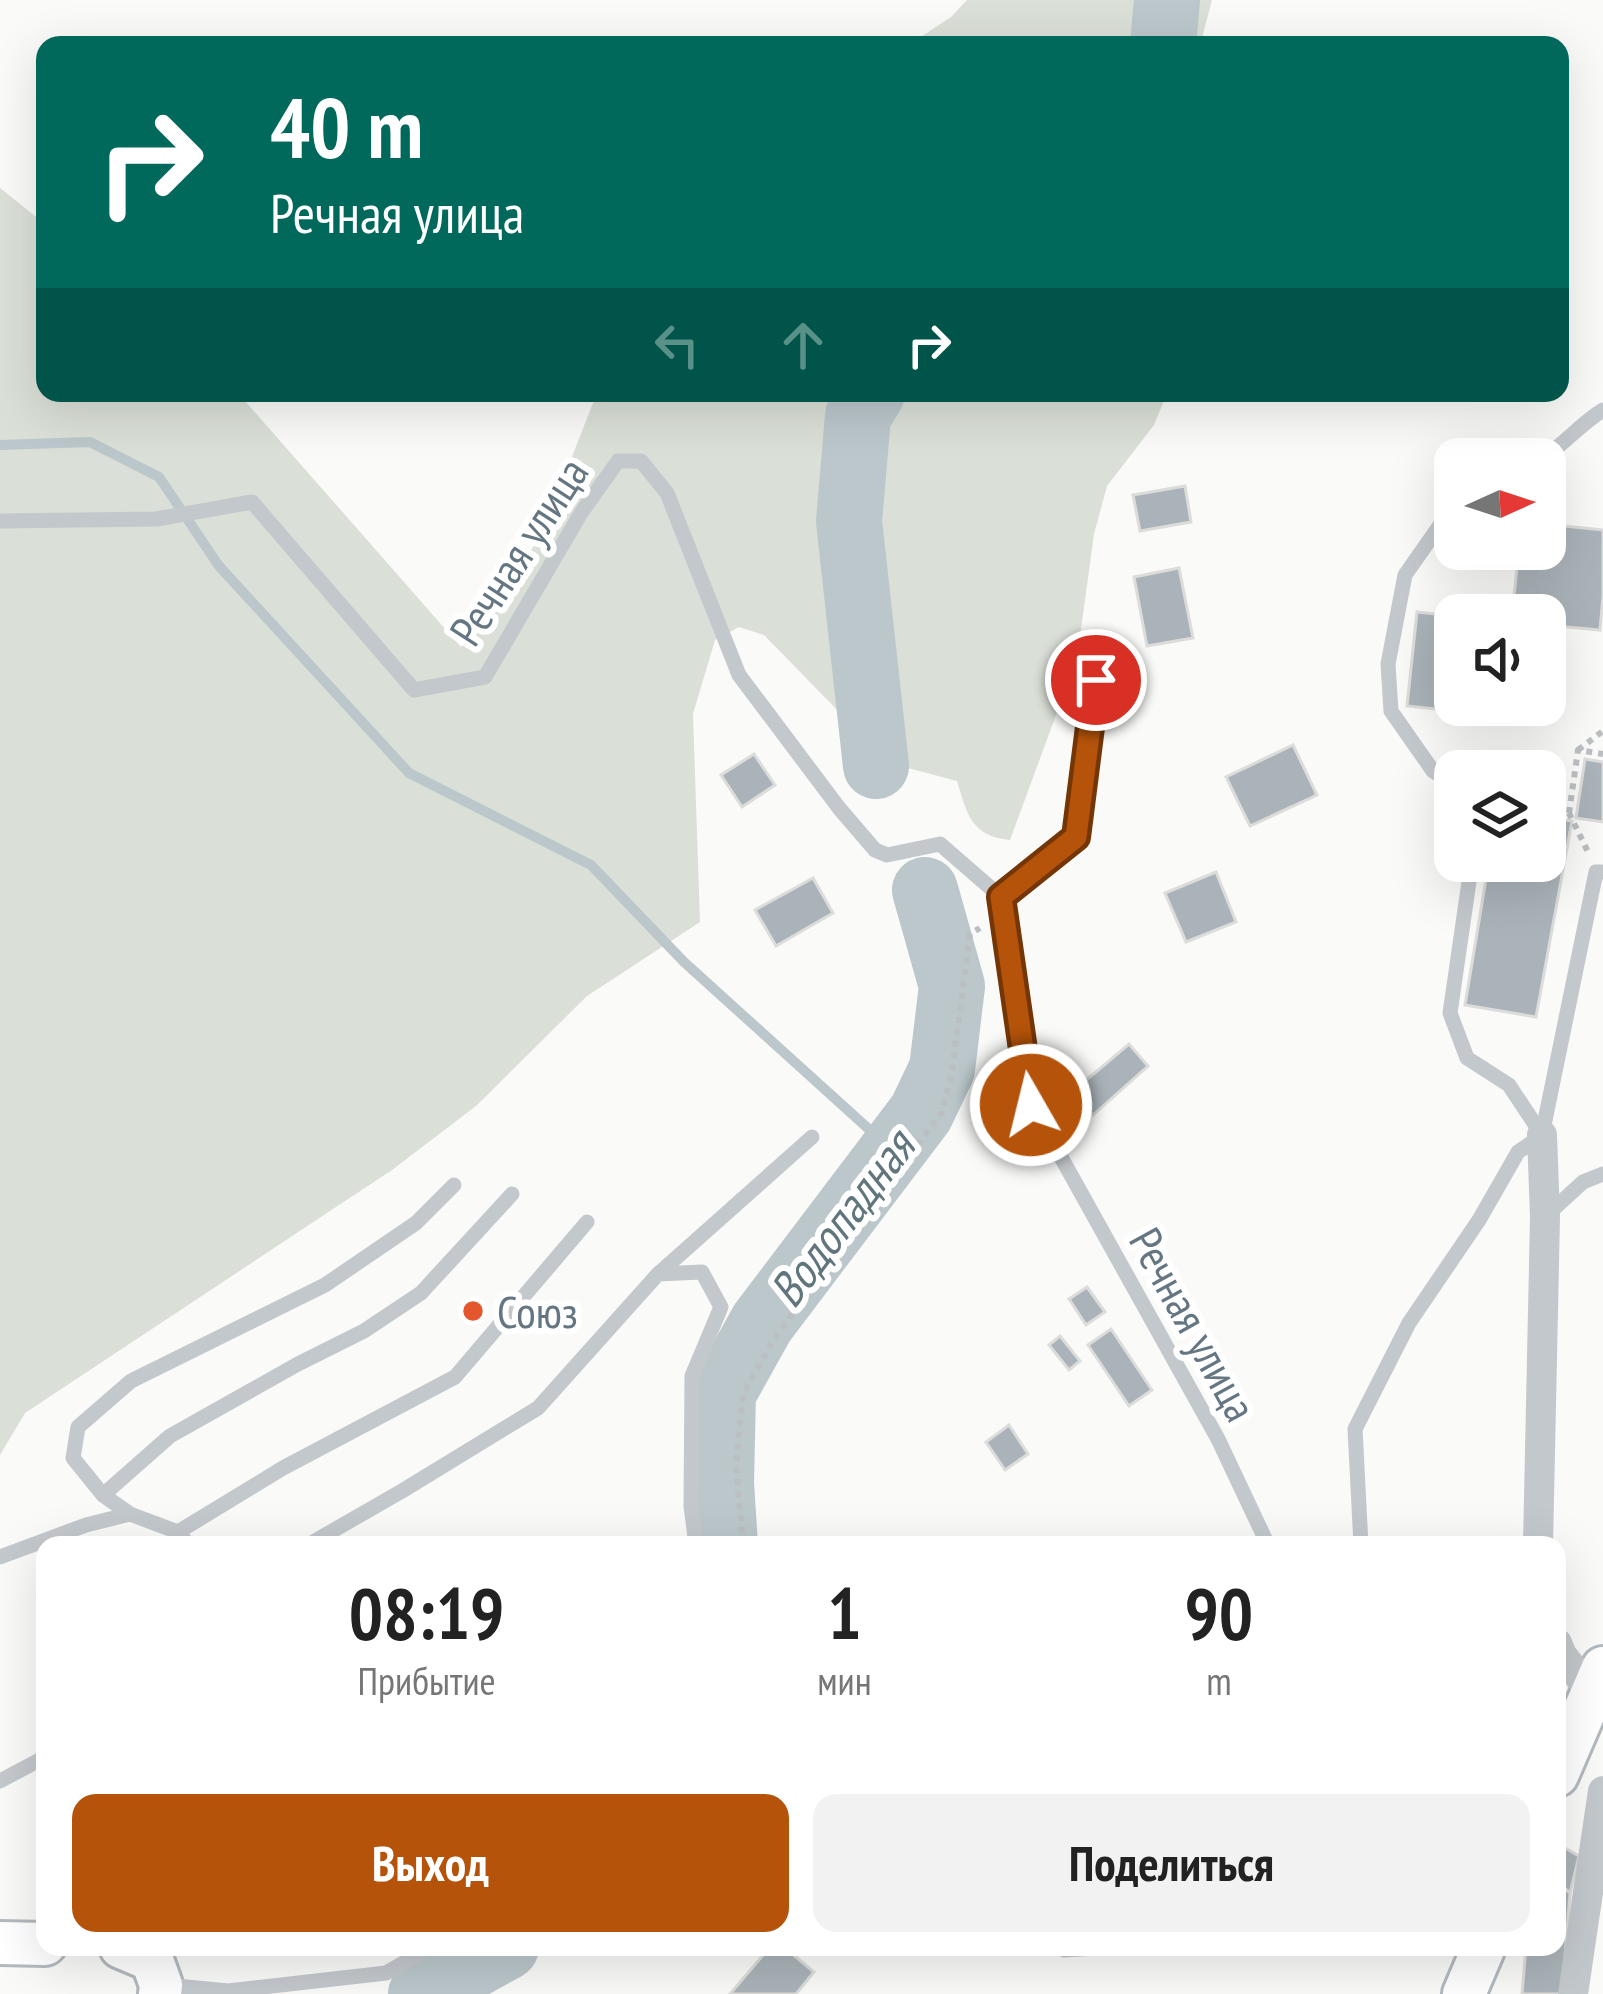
<!DOCTYPE html>
<html lang="ru">
<meta charset="utf-8">
<style>
:root{--surface:#fff;--page:#f2f2f2;--text:#222;--muted:#767676;--accent:#b45309}
body{margin:0;font-family:"PT Sans Narrow",sans-serif;background:var(--page);color:var(--text);height:100vh;display:flex;flex-direction:column;font-size:45px;white-space:nowrap}
*{box-sizing:border-box;margin:0}
p{font-size:39px;color:var(--muted)}
.icon{flex:none;width:66px;height:66px;fill:none;stroke:currentColor;stroke-width:2;stroke-linecap:round;stroke-linejoin:round}
.map{position:relative;flex:1;overflow:hidden}
.drawer{position:absolute;left:36px;top:1536px;width:1530px;height:420px;display:flex;flex-direction:column;background:var(--surface);border-radius:24px;box-shadow:0 12px 48px #0002}
.drawer>*{flex:none}
.top-card{position:absolute;left:36px;top:36px;width:1533px;height:366px;border-radius:24px;box-shadow:0 12px 48px #0002;background:#00695c;color:#fff;overflow:hidden}
.needle{width:78px;rotate:87deg}
.tools{position:absolute;left:1434px;top:438px;display:grid;gap:24px}
.tools a{display:grid;place-items:center;width:132px;height:132px;border-radius:24px;background:var(--surface);box-shadow:0 12px 48px #0002;font-size:60px}
.pin{position:absolute;display:grid;place-items:center;width:102px;height:102px;color:#fff;margin:-51px;border:6px solid #fff;border-radius:50%;box-shadow:0 3px 12px #0007}
.me{position:absolute;width:132px;margin:-66px;rotate:352deg;stroke-linejoin:round;filter:drop-shadow(0 0 9px #0008)}
.turn{display:flex;align-items:center;gap:42px;height:252px;padding:0 36px;font-size:54px}
.turn .icon{width:156px;height:156px;stroke-width:2.5}
.turn b{display:block;font-size:84px;line-height:102px}
.lanes{display:flex;align-items:center;height:114px;padding:0 36px;background:#0003;justify-content:center;gap:60px;direction:ltr}
.lanes .off{opacity:.35}
.eta{display:flex;justify-content:space-evenly;align-items:center;height:204px;text-align:center}
.eta b{font-size:72px;font-weight:700;line-height:84px}
.button{display:flex;gap:24px;margin-top:auto;padding:24px 36px}
.button a{flex:1;height:138px;border-radius:24px;background:var(--accent);color:#fff;font-size:48px;font-weight:700;line-height:138px;text-align:center}
.button a+a{background:var(--page);color:var(--text)}
.map>svg:first-child{display:block}
.green{fill:#dadfd7}
.lines{fill:none;stroke-linecap:round;stroke-linejoin:round}
.stream{stroke:#bbc7cb;stroke-width:10}
.river{stroke:#bbc7cb;stroke-width:66}
.building{fill:#aab3b9;stroke:#dcdcda;stroke-width:3}
.secondary-casing{stroke:#b3babf;stroke-width:48}
.path{stroke:#bbbfc2;stroke-width:6;stroke-dasharray:6 6;stroke-linecap:butt}
.lane{stroke:#c3c8cc;stroke-width:15}
.street{stroke:#c3c8cc;stroke-width:30}
.secondary{stroke:#fff;stroke-width:42}
.route-casing{stroke:#753606;stroke-width:30}
.route{stroke:#b45309;stroke-width:21}
.poi-dot{fill:#e4572e;stroke:#fff;stroke-width:4.5}
.labels{text-anchor:middle;dominant-baseline:central;stroke-width:12;stroke-linejoin:round;paint-order:stroke}
.street-label{font-size:45px;fill:#657683;stroke:#fff}
.poi-label{font-size:45px;fill:#657683;stroke:#fff;text-anchor:start}
.water-label{font-size:48px;font-style:italic;fill:#60757c;stroke:#fff}
</style>
<div class="map">
<svg width="1603" height="1994" viewBox="0 0 1603 1994">
<rect width="100%" height="100%" fill="#fafaf8"/>
<g class="green">
<polygon points="967,0 1212,0 1200,45 909,45 951,17"/>
<path d="M0,188l45,36v169h193l223,254 91,-126 21,-67 24,-61h570l-13,32 -47,61 -13,48 -17,124 -67,182c-39,-4 -43,-26 -53,-59l-68,-18 -125,-128 -25,-8 -24,13 -22,74 7,208 -113,74 -111,110 -84,64 -367,243 -25,42z"/>
</g>
<g class="lines">
<polyline class="stream" points="0,445 90,442 159,477 219,566 409,773 591,865 684,962 893,1151"/>
<g class="river">
<polyline points="1163,45 1167,0"/>
<polyline points="872,393 858,416 849,521 876,766"/>
<polyline points="725,1545 721,1483 723,1393 762,1323 921,1113 942,1069 952,986 925,890"/>
<polyline points="421,1994 506,1947"/>
</g>
</g>
<g class="building">
<polygon points="1185,486 1191,522 1140,531 1133,495"/>
<polygon points="1545,524 1603,530 1603,596 1600,630 1545,625 1545,615 1512,615 1519,549 1545,549"/>
<polygon points="1179,568 1193,638 1147,646 1134,577"/>
<polygon points="1417,612 1455,616 1455,705 1503,705 1502,716 1407,706"/>
<polygon points="1293,745 1317,795 1250,826 1226,777"/>
<polygon points="754,754 775,785 742,807 721,775"/>
<polygon points="1585,759 1603,762 1603,822 1576,818"/>
<polygon points="1545,817 1572,821 1536,1017 1465,1005 1489,861 1545,861"/>
<polygon points="1216,872 1236,922 1186,942 1165,893"/>
<polygon points="813,878 833,913 776,946 755,910"/>
<polygon points="1129,1044 1148,1066 1093,1115 1072,1092"/>
<polygon points="1087,1287 1105,1312 1086,1325 1069,1299"/>
<polygon points="1111,1329 1152,1390 1129,1406 1088,1345"/>
<polygon points="1060,1336 1080,1361 1069,1370 1049,1345"/>
<polygon points="1009,1425 1028,1454 1005,1470 986,1442"/>
<polygon points="1560,1845 1579,1856 1570,1893 1557,1882 1557,1851"/>
<polygon points="1557,1882 1570,1893 1562,1994 1522,1994 1526,1947 1557,1947"/>
<polygon points="770,1947 784,1947 814,1972 796,1994 730,1994"/>
</g>
<g class="lines">
<g class="secondary-casing">
<g id="secondary">
<polyline points="1557,1775 1603,1668"/>
<polyline points="0,1943 45,1944"/>
<polyline points="121,1947 152,1960 161,1985 160,1994"/>
<polyline points="1464,1994 1484,1947"/>
</g>
</g>
<g class="path">
<polyline points="1578,750 1603,731"/>
<polyline points="1545,809 1569,813 1588,852"/>
<polyline points="1569,813 1578,750 1603,754"/>
<polyline points="743,1545 736,1466 743,1394 774,1339 942,1112 952,1071 970,934 980,928"/>
</g>
<g class="lane">
<path d="M1541,459c23,-14 39,-35 62,-49"/>
<polyline points="1455,511 1445,518 1405,575 1388,664 1391,711 1433,771 1455,785"/>
<polyline points="0,521 156,519 252,502 414,690 485,677 581,513 618,461 641,461 667,493 739,675 839,808 875,850 887,855 940,844 1001,897"/>
<polyline points="1096,681 1076,837 1001,897 1032,1105 1218,1439 1268,1545"/>
<polyline points="1472,861 1450,1013 1467,1058 1509,1085 1542,1135"/>
<polyline points="1542,1135 1596,872 1603,872"/>
<polyline points="1548,1214 1583,1182 1603,1174"/>
<polyline points="658,1274 812,1137"/>
<polyline points="103,1495 73,1458 78,1427 131,1381 325,1285 416,1223 454,1185"/>
<polyline points="178,1532 283,1468 455,1377 587,1222"/>
<polyline points="189,1545 178,1532 130,1514 103,1495 170,1436 298,1364 364,1331 421,1293 512,1194"/>
<polyline points="308,1545 402,1491 538,1408 658,1274 702,1272 721,1307 692,1376 691,1506 696,1545"/>
<polyline points="1361,1545 1355,1429 1409,1323 1479,1220 1518,1152 1540,1137"/>
<polyline points="0,1557 86,1525 130,1514"/>
<polyline points="0,1781 45,1757"/>
<polyline points="1061,1947 1064,1950 1113,1947"/>
<polyline points="166,1985 228,1991 386,1973 431,1947"/>
</g>
<g class="street">
<polyline points="1538,1545 1545,1217 1542,1135"/>
<polyline points="1557,1643 1562,1655 1593,1694"/>
<polyline points="1573,1994 1603,1791"/>
</g>
<use href="#secondary" class="secondary"/>
</g>
<g class="lines">
<g class="route-casing">
<polyline id="route" points="1031,1105 1001,897 1076,837 1096,680"/>
</g>
<use href="#route" class="route"/>
</g>
<circle class="poi-dot" cx="473" cy="1311" r="12"/>
<g class="labels">
<g class="street-label">
<text transform="translate(518 551) rotate(-57)">Речная улица</text>
<text transform="translate(1194 1324) rotate(61)">Речная улица</text>
</g>
<g class="poi-label">
<text x="497" y="1311">Союз</text>
</g>
<g class="water-label">
<text transform="translate(841 1218) rotate(-53)">Водопадная</text>
</g>
</g>
</svg>
<div class="tools">
<a><svg class="needle" viewBox="-14 -14 28 28"><path d="M0-13l5 13h-10z" fill="#e53935"/><path d="M0 13l5-13h-10z" fill="#767676"/></svg></a>
<a><svg class="icon" aria-label="sound" viewBox="0 0 24 24"><path d="M4 9h4l5-4v14l-5-4H4zM17 9q2 3 0 6"/></svg></a>
<a><svg class="icon" aria-label="layers" viewBox="0 0 24 24"><path d="M12 4l9 5-9 5-9-5zM3 14l9 5 9-5"/></svg></a>
</div>
<div class="pin" style="left:1096px;top:680px;background:#d93025"><svg class="icon" aria-label="arrive" viewBox="0 0 24 24"><path d="M6 21V4h12l-3 4 3 4H6"/></svg></div>
<svg class="me" style="left:1031px;top:1105px" viewBox="-20 -20 40 40"><circle r="17" fill="#b45309" stroke="#fff" stroke-width="3"/><path d="M0-11L8 9 0 5-8 9z" fill="#fff"/></svg>
<div class="top-card">
<div class="turn"><svg class="icon" aria-label="right" viewBox="0 0 24 24"><path d="M7 20v-9h11M14 6l5 5-5 5"/></svg><div><b>40 m</b>Речная улица</div></div>
<div class="lanes"><svg class="icon off" aria-label="left" viewBox="0 0 24 24"><path d="M17 20v-9H6M10 6l-5 5 5 5"/></svg><svg class="icon off" aria-label="ahead" viewBox="0 0 24 24"><path d="M12 20V5M6 11l6-6 6 6"/></svg><svg class="icon" aria-label="right" viewBox="0 0 24 24"><path d="M7 20v-9h11M14 6l5 5-5 5"/></svg></div>
</div>
<section class="drawer">
<div class="eta">
<div><b>08:19</b><p>Прибытие</p></div>
<div><b>1</b><p>мин</p></div>
<div><b>90</b><p>m</p></div>
</div>
<div class="button"><a>Выход</a><a>Поделиться</a></div>
</section>
</div>
